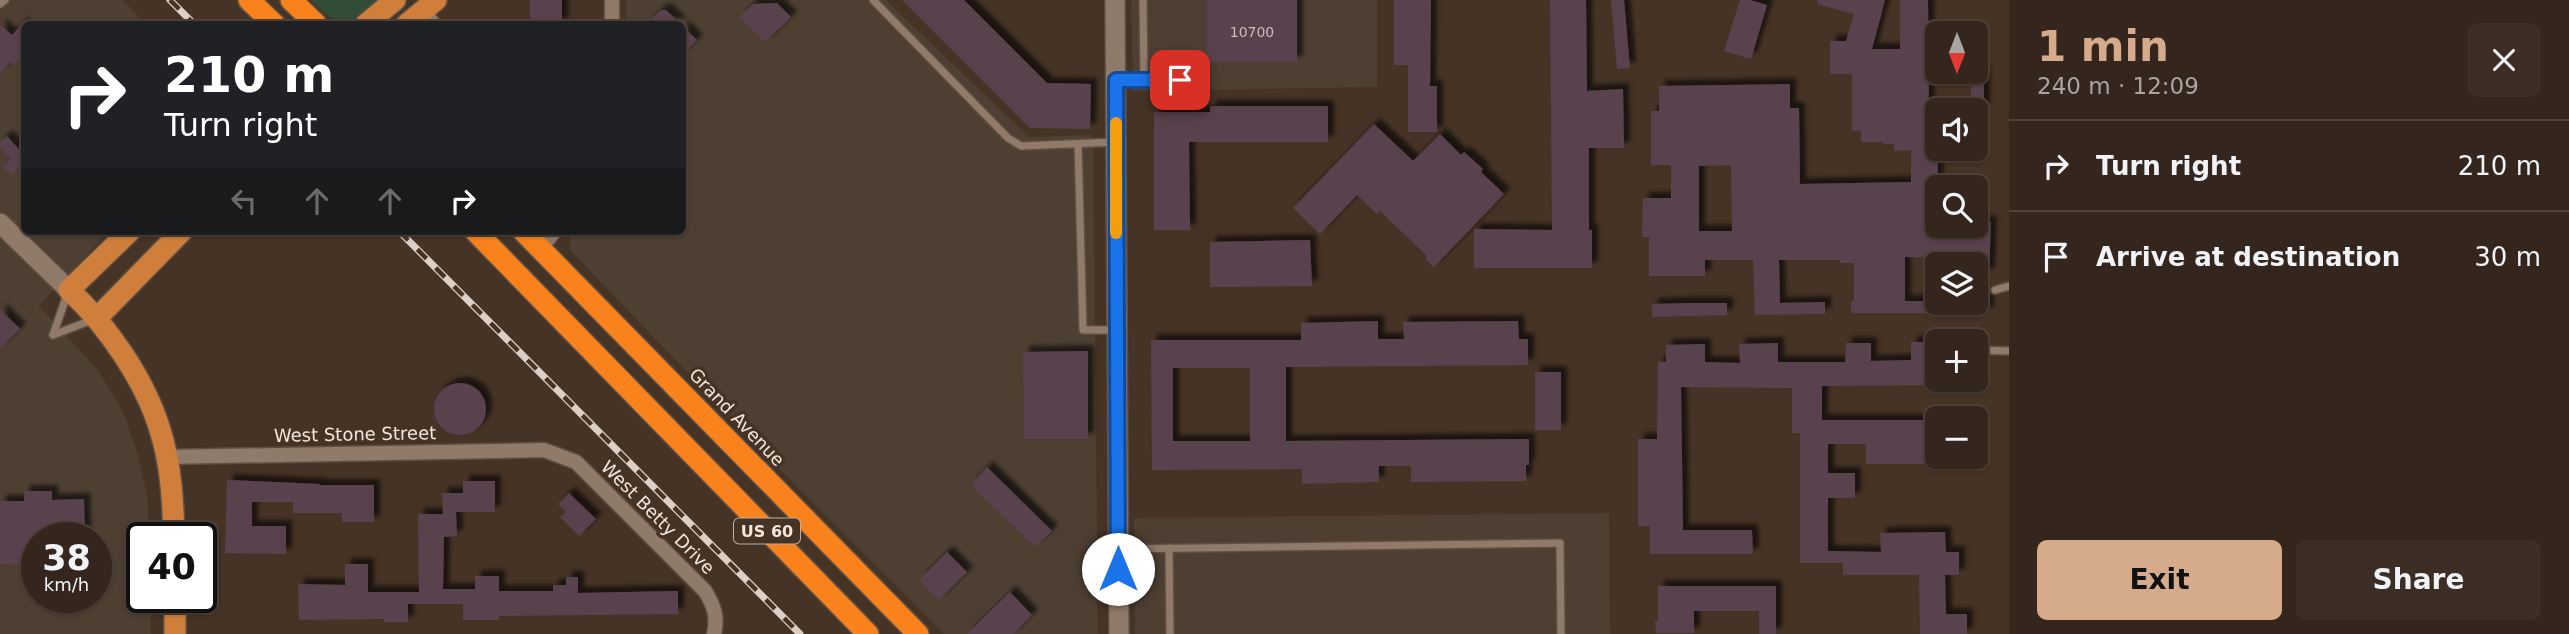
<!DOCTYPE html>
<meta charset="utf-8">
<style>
:root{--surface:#34261c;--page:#3c2e25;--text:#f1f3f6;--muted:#a9a5a3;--line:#4e433b;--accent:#d6ab8b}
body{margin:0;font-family:"DejaVu Sans",sans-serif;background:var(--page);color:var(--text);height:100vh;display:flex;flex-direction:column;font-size:26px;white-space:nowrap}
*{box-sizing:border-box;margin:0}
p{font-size:23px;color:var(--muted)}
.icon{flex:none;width:38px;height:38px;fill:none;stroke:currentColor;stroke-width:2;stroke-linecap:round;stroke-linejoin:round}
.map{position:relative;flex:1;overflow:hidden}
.side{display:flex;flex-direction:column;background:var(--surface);width:560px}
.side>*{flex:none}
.top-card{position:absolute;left:21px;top:21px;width:665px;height:214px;border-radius:10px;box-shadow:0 2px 5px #0004,0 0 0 2px var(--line);background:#202124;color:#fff;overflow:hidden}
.needle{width:46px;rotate:180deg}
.controls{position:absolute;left:1925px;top:21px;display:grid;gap:14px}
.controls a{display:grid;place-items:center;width:63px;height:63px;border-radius:10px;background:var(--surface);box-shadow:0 2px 5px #0004,0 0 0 2px var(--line);font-size:35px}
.speed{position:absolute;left:21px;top:522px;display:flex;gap:14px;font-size:35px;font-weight:700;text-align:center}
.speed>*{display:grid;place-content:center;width:91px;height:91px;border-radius:50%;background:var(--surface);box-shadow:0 2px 5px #0004,0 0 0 2px var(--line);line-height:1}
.speed small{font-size:18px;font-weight:400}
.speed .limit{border:4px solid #111;border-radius:10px;background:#fff;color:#111}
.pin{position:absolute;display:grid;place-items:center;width:60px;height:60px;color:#fff;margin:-30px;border-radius:14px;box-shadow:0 4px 10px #0006}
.me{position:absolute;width:77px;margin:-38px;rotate:0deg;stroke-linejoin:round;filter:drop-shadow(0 0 5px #0008)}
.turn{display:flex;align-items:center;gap:24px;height:147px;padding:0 28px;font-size:32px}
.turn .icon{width:91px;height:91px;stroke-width:2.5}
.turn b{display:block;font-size:49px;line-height:60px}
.lanes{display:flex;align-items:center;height:66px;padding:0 28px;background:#0003;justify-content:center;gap:35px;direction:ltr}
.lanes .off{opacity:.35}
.round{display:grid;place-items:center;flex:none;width:74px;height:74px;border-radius:10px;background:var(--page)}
.head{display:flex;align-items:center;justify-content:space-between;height:119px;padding:0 28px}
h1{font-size:42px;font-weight:600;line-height:52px;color:var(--accent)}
.primary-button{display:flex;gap:14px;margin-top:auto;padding:14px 28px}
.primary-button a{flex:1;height:80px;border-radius:10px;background:var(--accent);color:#111;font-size:28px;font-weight:600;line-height:80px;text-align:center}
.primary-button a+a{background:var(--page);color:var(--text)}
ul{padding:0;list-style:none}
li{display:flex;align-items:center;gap:21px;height:91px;padding:0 28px;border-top:2px solid var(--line)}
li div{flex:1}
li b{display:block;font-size:26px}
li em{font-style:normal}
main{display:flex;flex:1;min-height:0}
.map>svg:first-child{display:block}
.commercial{fill:#4d3f32;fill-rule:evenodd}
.green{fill:#334c36}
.building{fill:#58424e;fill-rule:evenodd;filter:url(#shadow)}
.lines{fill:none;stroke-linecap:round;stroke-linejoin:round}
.lane-casing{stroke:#5f4f43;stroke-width:10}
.street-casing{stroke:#5f4f43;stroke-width:17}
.secondary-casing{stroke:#5f4f43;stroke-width:22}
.primary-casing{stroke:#5f4f43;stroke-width:24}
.highway-casing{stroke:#5f4f43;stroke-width:24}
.lane{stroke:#907a6a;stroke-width:7}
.street{stroke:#907a6a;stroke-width:14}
.secondary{stroke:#907a6a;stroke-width:19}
.primary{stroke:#cf7f3b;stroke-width:21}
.highway{stroke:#f9821c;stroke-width:21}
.rail-casing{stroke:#dccfc6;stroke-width:7}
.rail{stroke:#453325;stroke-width:4.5;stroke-dasharray:13;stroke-linecap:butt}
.route-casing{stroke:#114b97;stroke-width:18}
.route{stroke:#1a73e8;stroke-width:12}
.slow{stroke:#f59e0b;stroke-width:12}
.labels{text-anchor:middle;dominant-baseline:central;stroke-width:7;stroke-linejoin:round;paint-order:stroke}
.number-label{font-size:14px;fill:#ccbdb9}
.shield{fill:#453325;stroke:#beb0a6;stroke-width:2}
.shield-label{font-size:16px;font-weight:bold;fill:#f2e6dd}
.street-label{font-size:18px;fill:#f2e6dd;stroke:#453325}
</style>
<main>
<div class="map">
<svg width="2009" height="634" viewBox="0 0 2009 634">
<defs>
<filter id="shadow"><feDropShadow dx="6" dy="-6" stdDeviation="2" flood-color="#0009"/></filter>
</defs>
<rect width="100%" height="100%" fill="#453325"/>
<g class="commercial">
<path d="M0,0h123l23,24h-122v207h85l-70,75 59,64 26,44 14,41 9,39 2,31v12h-7v60h8l1,37h-151zM37,537h59v60h-59z"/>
<polygon points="626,0 886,0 1029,137 1093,135 1098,634 944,634 803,493 570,250 570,237 574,231 682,231 682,24 626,24"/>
<polygon points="1131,0 1377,0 1377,87 1133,91"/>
<polygon points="1609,513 1610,634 1135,634 1134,518"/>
</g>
<polygon class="green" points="311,0 380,0 345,24 329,17"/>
<g class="building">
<rect x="530" y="0" width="32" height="24"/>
<polygon points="902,0 964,0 1047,83 1091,84 1090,129 1030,128"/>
<rect x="1207" y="0" width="90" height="62"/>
<polygon points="1394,0 1431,0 1430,86 1437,86 1437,132 1408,132 1408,65 1394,65"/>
<polygon points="1550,0 1586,0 1587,91 1623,89 1624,148 1589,148 1589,230 1592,230 1592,268 1474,268 1474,229 1552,230"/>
<polygon points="1611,0 1624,0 1630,68 1617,69"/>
<polygon points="1740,0 1750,0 1767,5 1751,59 1724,51"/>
<path d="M1818,0h67l-13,49h28v-49h28l1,117h3v32h6l-1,82h3v5h37l1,-14h13l-2,52h-13l1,-12 -30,-1v-3l-42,-1v44h32v12h-86v-12h3v-38h-14v-3h-61l1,43 45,-1v12l-70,1 -2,-55h-48v16h-56v-39h-7l1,-39h28v-33h-20v-54h8v-25l131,-2v24h9l1,76 111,-2v-32l-17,1v-7h-11v-2h-22v-11h-9v-57h-22v-33h16l8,-27 -37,-10zM1731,165l1,66h-33v-65z"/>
<polygon points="777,3 791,17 765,42 740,17 753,4"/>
<polygon points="661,10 666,10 681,24 646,24"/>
<polygon points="24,22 24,66 18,60 13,65 10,62 0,72 0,25 12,35"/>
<polygon points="682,26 697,40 682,55"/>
<rect x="1971" y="72" width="13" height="38"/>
<polygon points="1210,106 1328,106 1328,142 1189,142 1190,230 1154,230 1154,112 1210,112"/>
<polygon points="1374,124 1413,161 1440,134 1461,155 1464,152 1483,169 1481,172 1504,194 1434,267 1425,259 1427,256 1380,211 1377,214 1357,195 1320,234 1293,208"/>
<polygon points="7,136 24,155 24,174 18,168 11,175 3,167 10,159 0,148 0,142"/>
<polygon points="1310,240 1312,286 1210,287 1210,242"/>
<rect x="1976" y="301" width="12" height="12"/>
<polygon points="1690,303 1727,303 1727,315 1652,317 1652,304"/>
<polygon points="0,309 20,329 0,348"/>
<path d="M1378,321v18h26l-1,-17 115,-1 1,18h9v26l-242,2v74l243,-2v26h-3v16l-115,1v-16h-32v16l-77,2v-15l-150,1 -1,-130h150v-17zM1173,368h77v73h-77z"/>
<polygon points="1911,342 1937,342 1937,385 1822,386 1822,420 1937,420 1937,464 1866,464 1866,444 1828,444 1828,473 1855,473 1855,498 1828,498 1828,551 1881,552 1880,533 1945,532 1946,552 1959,552 1959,575 1945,575 1946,614 1967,614 1967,634 1920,634 1919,575 1843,575 1843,563 1800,563 1800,433 1792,433 1792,388 1681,387 1683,530 1752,530 1753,554 1650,554 1650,526 1638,526 1638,439 1657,439 1658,362 1666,362 1666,345 1705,344 1705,362 1740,363 1739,344 1778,343 1778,362 1845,362 1846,343 1871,343 1871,361 1911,360"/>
<polygon points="1088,351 1088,439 1024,439 1023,352"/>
<rect x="1535" y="372" width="26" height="58"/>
<circle cx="460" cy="409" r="26"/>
<polygon points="987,467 1052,531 1035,547 971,485"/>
<polygon points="227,480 320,484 320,485 374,485 374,522 342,522 342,513 293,513 293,502 252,502 252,526 286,526 286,554 225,553"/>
<polygon points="463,481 495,481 495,512 456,512 457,536 444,537 443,589 475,589 475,576 499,576 499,591 553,591 553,585 566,585 566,577 578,577 578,593 678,591 678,614 499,616 499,620 463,620 463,604 408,604 408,622 384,622 384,619 299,620 298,584 345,585 345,564 368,564 368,592 419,592 418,514 443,514 442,493 463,493"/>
<polygon points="24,491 52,491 52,500 84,499 85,537 37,537 37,563 0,564 0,501 24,501"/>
<polygon points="569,493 596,519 579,536 560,517 566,512 558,504"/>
<polygon points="947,552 967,572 939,600 919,580"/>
<polygon points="1658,586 1776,586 1776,634 1759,634 1759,611 1694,611 1694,633 1656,633 1655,621 1658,621"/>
<polygon points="1010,592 1032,615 1013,634 967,634"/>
</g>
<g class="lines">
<g class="lane-casing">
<g id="lane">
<polyline points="873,0 1008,138 1021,146 1116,142"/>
<polyline points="1143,0 1144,80"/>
<polyline points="0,4 5,0"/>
<polyline points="426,9 438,24"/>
<polyline points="1116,80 1180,80"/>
<polyline points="1078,144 1083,330 1115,330"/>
<polyline points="1995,290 2009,286"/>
<polyline points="53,335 68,292"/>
<polyline points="53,335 92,320"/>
<polyline points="1976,350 2009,351"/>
<polyline points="1169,548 1170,634"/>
<polyline points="1119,549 1560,543 1561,634"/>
</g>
</g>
<g class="street-casing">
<g id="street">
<polyline points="612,24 612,0"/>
<polyline points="540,248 555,231"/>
<path d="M167,457l377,-7 32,12 129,129c9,15 13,25 9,43"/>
</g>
</g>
<g class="secondary-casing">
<g id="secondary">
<polyline points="1115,0 1119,634"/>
<polyline points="0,223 69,290"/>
</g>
</g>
<g class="primary-casing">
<g id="primary">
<polyline points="366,24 395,0"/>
<polyline points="407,24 436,0"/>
<path d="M130,231l-61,59c38,35 76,90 91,140 11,34 13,71 14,107"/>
<polyline points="97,318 182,231"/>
<polyline points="175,597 175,634"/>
</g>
</g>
<g class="highway-casing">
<g id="highway">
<polyline points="249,0 274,24"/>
<polyline points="291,0 316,24"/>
<polyline points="475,231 868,634"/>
<polyline points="523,231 918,634"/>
</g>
</g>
<use href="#lane" class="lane"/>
<use href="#street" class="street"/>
<use href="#secondary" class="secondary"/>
<use href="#primary" class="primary"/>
<use href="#highway" class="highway"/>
<g class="rail-casing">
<g id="rail">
<polyline points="170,0 194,24"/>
<polyline points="399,231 800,634"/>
</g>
</g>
<use href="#rail" class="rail"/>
</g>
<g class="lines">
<g class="route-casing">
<polyline id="route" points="1118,569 1116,80 1180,80"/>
</g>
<use href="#route" class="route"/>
<polyline class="slow" points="1116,123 1116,233"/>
</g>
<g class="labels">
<g class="number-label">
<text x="1252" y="32">10700</text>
</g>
<rect class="shield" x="734" y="518.5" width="66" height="25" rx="5"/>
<g class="shield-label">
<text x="767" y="531">US 60</text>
</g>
<g class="street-label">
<text transform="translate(737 417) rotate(46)">Grand Avenue</text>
<text transform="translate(355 434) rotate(-1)">West Stone Street</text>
<text transform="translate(658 517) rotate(45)">West Betty Drive</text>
</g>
</g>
</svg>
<div class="controls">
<a><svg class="needle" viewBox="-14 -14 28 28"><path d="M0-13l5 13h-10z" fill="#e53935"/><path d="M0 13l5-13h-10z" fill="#a9a5a3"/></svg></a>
<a><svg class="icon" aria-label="sound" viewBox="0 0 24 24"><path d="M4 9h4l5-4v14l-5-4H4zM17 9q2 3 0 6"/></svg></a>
<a><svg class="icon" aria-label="search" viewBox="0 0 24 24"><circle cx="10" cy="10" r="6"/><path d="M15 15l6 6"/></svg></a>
<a><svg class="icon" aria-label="layers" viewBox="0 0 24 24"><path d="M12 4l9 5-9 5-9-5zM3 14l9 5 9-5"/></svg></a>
<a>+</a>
<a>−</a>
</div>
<div class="speed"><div>38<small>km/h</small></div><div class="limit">40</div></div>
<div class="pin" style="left:1180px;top:80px;background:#d93025"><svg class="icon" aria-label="arrive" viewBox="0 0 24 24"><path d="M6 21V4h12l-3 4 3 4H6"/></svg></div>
<svg class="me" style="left:1118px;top:569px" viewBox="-20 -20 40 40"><circle r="19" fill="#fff"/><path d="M0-13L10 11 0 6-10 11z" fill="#1a73e8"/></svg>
<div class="top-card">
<div class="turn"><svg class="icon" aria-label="right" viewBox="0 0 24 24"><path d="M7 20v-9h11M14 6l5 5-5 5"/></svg><div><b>210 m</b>Turn right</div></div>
<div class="lanes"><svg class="icon off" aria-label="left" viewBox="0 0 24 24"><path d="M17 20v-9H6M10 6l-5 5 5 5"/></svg><svg class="icon off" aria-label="ahead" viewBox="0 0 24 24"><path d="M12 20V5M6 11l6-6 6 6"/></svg><svg class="icon off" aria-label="ahead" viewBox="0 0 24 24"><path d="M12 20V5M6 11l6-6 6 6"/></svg><svg class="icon" aria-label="right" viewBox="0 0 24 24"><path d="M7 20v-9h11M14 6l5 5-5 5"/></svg></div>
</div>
</div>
<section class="side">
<div class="head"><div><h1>1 min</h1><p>240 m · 12:09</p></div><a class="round"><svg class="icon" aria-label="close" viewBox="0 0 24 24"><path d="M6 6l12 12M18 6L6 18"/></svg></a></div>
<ul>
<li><svg class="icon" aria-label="right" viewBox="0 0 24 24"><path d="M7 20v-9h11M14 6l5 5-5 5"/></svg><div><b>Turn right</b></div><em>210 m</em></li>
<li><svg class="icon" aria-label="arrive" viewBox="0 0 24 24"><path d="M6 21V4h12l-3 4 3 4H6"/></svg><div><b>Arrive at destination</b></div><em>30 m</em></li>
</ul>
<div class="primary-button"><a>Exit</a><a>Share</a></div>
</section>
</main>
